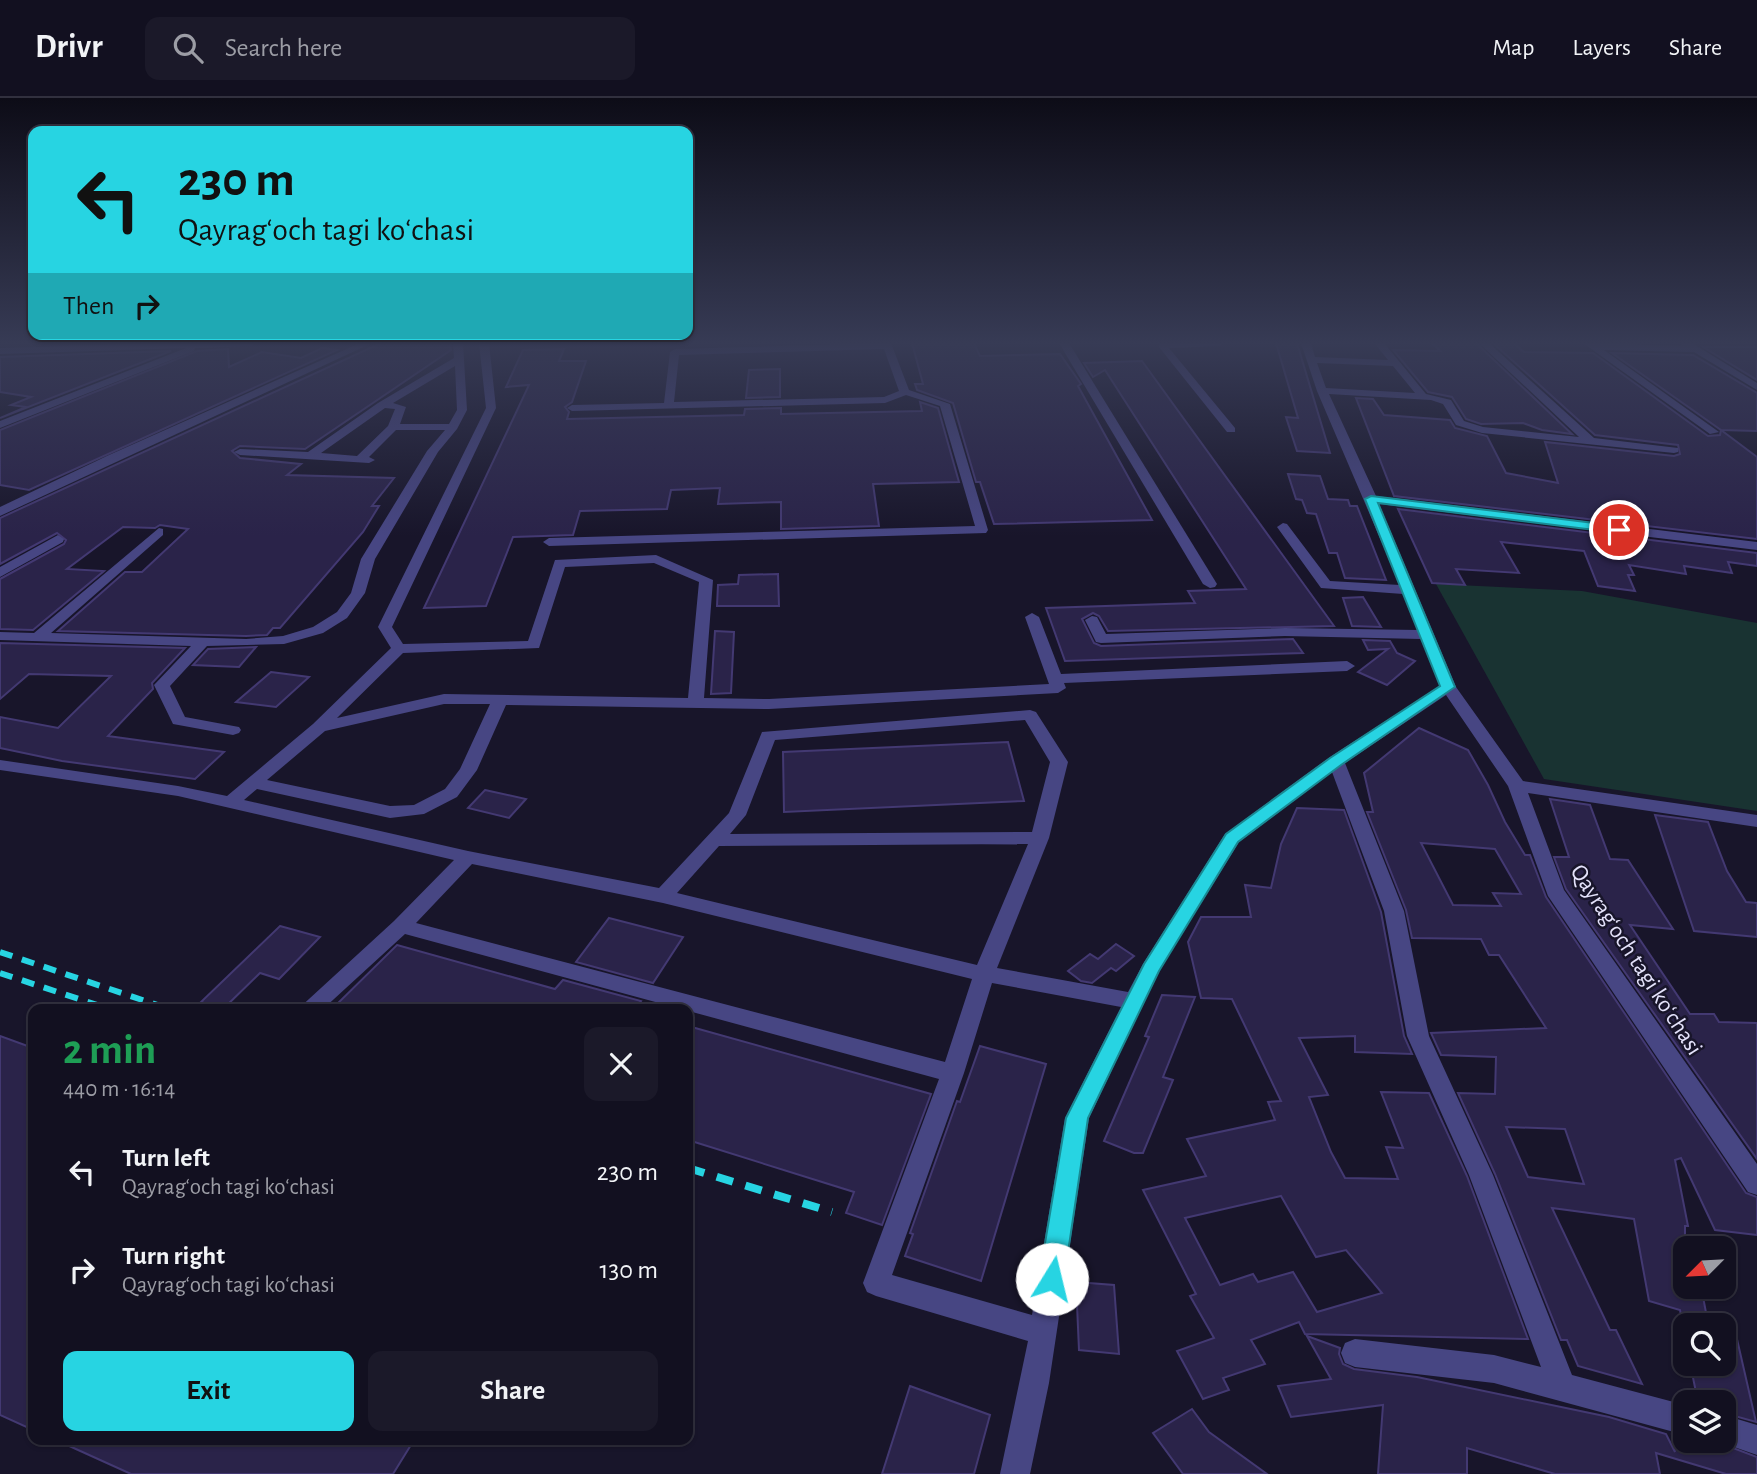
<!DOCTYPE html>
<meta charset="utf-8">
<style>
:root{--surface:#121020;--page:#1b1929;--text:#f1f3f6;--muted:#9c9da5;--line:#31303e;--accent:#27d4e2}
body{margin:0;font-family:"Alegreya Sans",sans-serif;background:var(--page);color:var(--text);height:100vh;display:flex;flex-direction:column;font-size:26px;white-space:nowrap}
*{box-sizing:border-box;margin:0}
p{font-size:23px;color:var(--muted)}
.icon{flex:none;width:38px;height:38px;fill:none;stroke:currentColor;stroke-width:2;stroke-linecap:round;stroke-linejoin:round}
.map{position:relative;flex:1;overflow:hidden}
.panel{position:absolute;left:28px;top:906px;width:665px;height:441px;display:flex;flex-direction:column;background:var(--surface);border-radius:14px;box-shadow:0 2px 5px #0004,0 0 0 2px var(--line)}
.panel>*{flex:none}
.banner{position:absolute;left:28px;top:28px;width:665px;height:214px;border-radius:14px;box-shadow:0 2px 5px #0004,0 0 0 2px var(--line);background:#27d4e2;color:#111;overflow:hidden}
.needle{width:46px;rotate:246deg}
.fabs{position:absolute;left:1673px;top:1138px;display:grid;gap:14px}
.fabs a{display:grid;place-items:center;width:63px;height:63px;border-radius:14px;background:var(--surface);box-shadow:0 2px 5px #0004,0 0 0 2px var(--line);font-size:35px}
.pin{position:absolute;display:grid;place-items:center;width:60px;height:60px;color:#fff;margin:-30px;border:4px solid #fff;border-radius:50%;box-shadow:0 2px 7px #0007}
.me{position:absolute;width:77px;margin:-38px;rotate:9deg;stroke-linejoin:round;filter:drop-shadow(0 0 5px #0008)}
.turn{display:flex;align-items:center;gap:24px;height:147px;padding:0 35px;font-size:32px}
.turn .icon{width:91px;height:91px;stroke-width:2.5}
.turn b{display:block;font-size:49px;line-height:60px}
.then{display:flex;align-items:center;height:66px;padding:0 35px;background:#0003;gap:14px;font-size:26px}
.round{display:grid;place-items:center;flex:none;width:74px;height:74px;border-radius:14px;background:var(--page)}
.head{display:flex;align-items:center;justify-content:space-between;height:119px;padding:0 35px}
h1{font-size:42px;font-weight:600;line-height:52px;color:#1e9e55}
.primary-button{display:flex;gap:14px;margin-top:auto;padding:14px 35px}
.primary-button a{flex:1;height:80px;border-radius:14px;background:var(--accent);color:#111;font-size:28px;font-weight:600;line-height:80px;text-align:center}
.primary-button a+a{background:var(--page);color:var(--text)}
ul{padding:0;list-style:none}
li{display:flex;align-items:center;gap:21px;height:98px;padding:0 35px}
li div{flex:1}
li b{display:block;font-size:26px}
li em{font-style:normal}
header{display:flex;align-items:center;gap:42px;box-sizing:border-box;height:98px;padding:0 35px;background:var(--surface);border-bottom:2px solid var(--line)}
header strong{font-size:33px}
nav{display:flex;gap:38px;margin-inline-start:auto;font-size:24px}
.search{width:490px;height:63px;background:var(--page);display:flex;align-items:center;gap:18px;box-sizing:border-box;padding:0 24px;border-radius:14px;color:var(--muted);font-size:26px}
.map>svg:first-child{display:block}
.green{fill:#193332}
.building{fill:#2a2349;stroke:#433972;stroke-width:2;fill-rule:evenodd}
.lines{fill:none;stroke-linecap:round;stroke-linejoin:round}
.minor{fill:#474683;fill-rule:evenodd}
.rail-far1{stroke:#27d4e2;stroke-width:6;stroke-dasharray:13 10;stroke-linecap:butt}
.rail{stroke:#27d4e2;stroke-width:8;stroke-dasharray:17 13;stroke-linecap:butt}
.route{fill:#27d4e2;stroke:#198a93;stroke-width:2}
.labels{text-anchor:middle;dominant-baseline:central;stroke-width:5;stroke-linejoin:round;paint-order:stroke}
.street-label{font-size:24px;fill:#e4e2fb;stroke:#18152a}
</style>
<header>
<strong>Drivr</strong>
<div class="search"><svg class="icon" aria-label="search" viewBox="0 0 24 24"><circle cx="10" cy="10" r="6"/><path d="M15 15l6 6"/></svg>Search here</div>
<nav><a>Map</a><a>Layers</a><a>Share</a></nav>
</header>
<div class="map">
<svg width="1757" height="1376" viewBox="0 0 1757 1376">
<rect width="100%" height="100%" fill="#18152a"/>
<polygon class="green" points="1436,486 1582,493 1757,525 1757,713 1544,681"/>
<g class="building">
<polygon points="381,245 450,245 451,252 305,351 240,348 232,353 240,360 301,366 287,377 394,380 372,408 379,408 363,434 280,530 273,530 267,537 246,538 58,533 125,474 142,474 188,431 160,427 155,430 123,429 67,471 104,473 33,532 0,531 0,481 64,446 66,442 57,435 0,466 0,420"/>
<polygon points="912,245 974,245 980,258 1060,256 1081,286 1078,288 1152,422 994,426 980,384 976,384 953,305 917,292 915,286 923,286"/>
<polygon points="1276,245 1297,245 1330,355 1297,353 1286,319 1298,320"/>
<polygon points="1432,245 1476,245 1572,336 1542,332 1523,325 1481,326 1466,321 1452,299 1428,294 1393,252 1440,253"/>
<polygon points="1493,245 1513,245 1524,254 1593,255 1708,338 1720,337 1721,332 1757,359 1757,441 1394,398 1356,300 1373,301 1384,317 1450,322 1455,330 1487,338 1506,375 1558,385 1545,344 1674,358 1680,356 1678,347 1595,337"/>
<polygon points="1703,249 1757,249 1757,282"/>
<polygon points="322,250 337,252 29,392 0,387 0,332 197,253 228,251 229,269 262,254 301,260"/>
<polygon points="564,251 559,263 586,263 572,304 565,309 569,314 567,321 744,317 745,311 781,310 781,316 922,313 920,304 938,310 959,384 873,386 879,428 781,431 781,404 718,406 720,390 671,392 667,411 580,413 573,437 513,439 486,508 424,510 529,287 506,289 523,252"/>
<polygon points="171,253 0,320 26,309 11,307 31,299 0,294 0,259"/>
<polygon points="1612,255 1693,257 1757,295 1757,333 1721,332"/>
<polygon points="1142,263 1334,528 1108,533 1099,518 1093,515 1082,521 1094,545 1101,548 1293,541 1303,555 1065,563 1046,510 1195,505 1188,493 1246,491 1105,272 1093,279 1084,265"/>
<polygon points="780,271 780,299 746,300 749,272"/>
<polygon points="1288,376 1320,378 1328,401 1348,402 1350,408 1357,408 1386,482 1345,480 1337,455 1329,455 1316,416 1307,415 1302,402 1296,401"/>
<polygon points="1398,411 1757,455 1757,468 1728,464 1732,475 1684,468 1686,476 1629,467 1634,477 1628,477 1635,493 1598,488 1584,453 1501,444 1519,475 1456,471 1465,487 1432,485"/>
<polygon points="778,476 779,508 717,508 718,487 738,486 739,477"/>
<polygon points="1363,499 1381,529 1352,528 1343,500"/>
<polygon points="715,533 734,534 731,595 711,596"/>
<polygon points="1363,542 1390,543 1397,555 1415,563 1387,587 1358,574 1388,551 1368,552"/>
<polygon points="0,545 185,550 152,585 153,591 108,638 224,654 195,681 62,663 0,650 0,619 58,630 111,578 29,576 0,601"/>
<polygon points="256,549 239,569 193,567 208,551"/>
<polygon points="271,574 309,579 276,609 236,604"/>
<path d="M1419,630l49,22 20,35 17,37 20,33h5l16,42 200,296 11,4v38l-42,-5 -34,-72 -6,2 13,66h-3v60h16l6,32 27,8 22,96 -32,-9v-11h-26l-8,-39h34v-38h-39v12l-5,-27 -31,-9 -15,-82 -82,-11 58,122h6l26,54 -64,-18 -11,-26h-6l-66,-166 -37,-81 37,1 1,-37 -55,-2 -10,-22 115,-5 -47,-73h-10l-8,-16 -69,-1 -6,-28 -39,-98h6l-9,-39zM1421,745l74,6 26,45 -28,-1 8,13 -48,-1zM1506,1029l59,2 19,55 -56,-7z"/>
<polygon points="1008,644 1024,703 784,714 783,654"/>
<polygon points="485,692 526,701 509,720 468,710"/>
<polygon points="1550,701 1590,707 1610,761 1628,762 1673,831 1630,827 1690,916 1714,916 1719,924 1757,925 1757,1061 1566,791 1554,759 1569,759"/>
<path d="M1297,710l47,2 37,102 23,124 8,18 -57,-2v-16l-56,2 29,57 -19,2 22,55 14,26 53,1 -12,-32 17,1 -22,-56 48,1 38,83 61,163 -223,-5 -6,-12 -48,18 14,24 -42,14 6,12 -26,9 -26,-48 37,-13 -24,-42 6,-2 -53,-104 63,-14 -19,-37 88,-19 -7,-18 13,-1 -49,-102 -31,-1 -13,-56 13,-25h50l-6,-32 26,3 10,-44zM1281,1098l35,61 30,-7 36,43 -65,19 -24,-40 -35,10 -5,-8 -33,11 -35,-67z"/>
<polygon points="1655,717 1708,724 1727,773 1746,804 1757,805 1757,839 1694,833"/>
<polygon points="609,820 683,839 653,885 576,864"/>
<polygon points="280,828 320,839 279,881 260,875 223,911 201,904"/>
<polygon points="1116,846 1134,858 1116,873 1111,870 1092,885 1081,883 1068,873 1090,856 1098,861"/>
<polygon points="397,847 555,891 563,882 641,903 635,912 331,912"/>
<polygon points="1162,897 1195,899 1163,979 1173,982 1143,1055 1134,1055 1104,1043 1149,939 1145,938"/>
<polygon points="688,928 931,996 882,1127 846,1115 854,1094 688,1042"/>
<polygon points="0,938 33,950 33,1332 0,1317"/>
<polygon points="980,948 1046,966 981,1183 905,1158 913,1136 910,1135 957,1003 960,1004"/>
<polygon points="1076,1184 1114,1187 1119,1256 1079,1252"/>
<polygon points="1307,1238 1340,1250 1339,1256 1343,1266 1354,1271 1417,1279 1609,1319 1666,1336 1675,1354 1672,1337 1706,1347 1705,1342 1712,1342 1757,1359 1757,1376 1726,1376 1656,1355 1660,1376 1555,1376 1467,1350 1467,1376 1378,1376 1383,1307 1291,1319 1278,1288 1331,1281"/>
<polygon points="910,1288 990,1317 974,1376 882,1376"/>
<polygon points="1192,1311 1209,1334 1267,1376 1183,1376 1153,1335"/>
<polygon points="56,1342 414,1342 393,1376 131,1376"/>
</g>
<g class="lines">
<g class="minor">
<polygon points="167,245 256,245 251,248 195,250 194,253 0,330 0,323 186,250 0,256 0,250"/>
<polygon points="360,245 372,245 0,418 0,409 109,357"/>
<path d="M453,245h10l4,67 -10,19 -19,23 -63,107 -10,34 -18,25 -24,15 -39,11 -77,2 -37,40 15,31 54,10 2,3 -2,3 -6,2 -60,-11 -19,-39 37,-39 -191,-6v-8l34,1 125,-105 4,1v6l-112,98 195,6 37,-3 30,-9 24,-15 14,-19 10,-34 66,-108 18,-21h-49l-27,27 6,3 -6,3 -129,-8 -6,-3 6,-3 68,3 70,-49 76,-45zM455,268l2,44 -8,14h-49l6,-17 -13,-4zM385,310l10,1 -7,17 -31,30 -36,-3z"/>
<path d="M479,245h10l7,65 -104,219 11,17 125,-3 27,-81 101,-5 57,25 -9,118 65,1 280,-15 -24,-67 7,-4 7,4 22,57 286,-13 8,5 -8,5 -283,12 2,5 -8,5 -289,16 -263,-4 -29,65 -20,27 -33,17 -34,4 -133,-29 -13,11 224,51 191,37 70,-75 33,-81 268,-22 6,2 32,50 -19,76 -52,130 131,24 15,-28 82,-130 105,-77 110,-71 -19,-47 -136,-3 -184,7 -5,-1 -11,-22 7,-4 5,1 9,17 179,-6 133,2 -15,-36 -82,-6 -44,-61 6,-4 4,1 43,57 70,4 -83,-194 -16,-48h10l4,14 73,3 -13,-16 9,-1 42,51 25,6 13,21 19,6 96,10 -100,-94h10l105,95 84,10v4l-4,1 -192,-20 -26,-8 -13,-21 -12,-4 -102,-6 47,102 381,46v8l-378,-46 77,183 67,94 234,34v12l-229,-34 36,97 193,274v31l-9,-3 -200,-296 -40,-110 -62,-91 -101,68 59,148 25,125 64,139 79,200 113,30v30l-191,-52 -139,-16 -10,-4 -4,-10 4,-10 10,-4 139,16 47,12 -72,-192 -62,-139 -23,-125 -52,-139 -93,70 -80,129 -70,147 -40,265 -19,91h-30l28,-133 -152,-45 -9,-4 -4,-9 76,-204 -534,-145 -83,76h-25l97,-89 60,-61 -276,-64 -178,-26v-10l178,26 49,10 86,-72 78,-76 -13,-21 108,-219zM1317,265l76,3 22,27 -89,-5zM654,465l45,19 -11,116 -244,-4 -107,24 66,-65 136,-5 26,-81zM444,606h46l-30,65 -15,20 -31,16 -24,1 -123,-26 58,-49zM1025,622l25,42 -18,70 -302,2 16,-19 29,-75zM1028,746l-51,121 -300,-72 42,-47zM472,766l191,39 309,76 -27,83 -529,-139zM992,885l129,24 -56,111 -33,197 -140,-40 72,-202z"/>
<path d="M891,245l18,47 41,14 38,126 -2,3 -437,13 -6,-4 6,-4 426,-12 -35,-120 -34,-11 -21,8 -313,8 -5,-3 5,-3 92,-2 6,-51 5,-3zM884,251l15,42 -15,6 -210,5 5,-47z"/>
<polygon points="1059,245 1069,245 1217,486 1215,489 1210,490 1203,486"/>
<polygon points="1159,245 1224,245 1219,248 1169,250 1235,330 1235,334 1227,334 1159,249"/>
<polygon points="1583,245 1684,248 1681,245 1692,245 1757,285 1757,292 1694,254 1604,252 1719,334 1710,336"/>
<polygon points="58,437 64,441 63,444 0,479 0,469"/>
<polygon points="1724,1317 1757,1327 1757,1357 1714,1342 1724,1342"/>
</g>
<g class="rail-far1">
<polyline points="0,854 172,912"/>
<polyline points="0,875 100,908 127,912"/>
</g>
<polyline class="rail" points="688,1070 832,1114"/>
</g>
<linearGradient id="sky" x2="0" y2="1"><stop stop-color="#0d0c17"/><stop offset="0.56" stop-color="#373b55"/><stop offset="1" stop-color="#373b55" stop-opacity="0"/></linearGradient>
<rect width="1757" height="438" fill="url(#sky)"/>
<polygon class="route" points="1371,398 1619,428 1625,432 1619,435 1378,405 1455,589 1341,667 1238,744 1159,873 1088,1020 1064,1181 1060,1189 1052,1192 1043,1189 1039,1181 1066,1020 1144,866 1226,736 1330,660 1440,588 1365,401"/>
<g class="labels">
<g class="street-label">
<text transform="translate(1636 862) rotate(57)">Qayragʻoch tagi koʻchasi</text>
</g>
</g>
</svg>
<div class="fabs">
<a><svg class="needle" viewBox="-14 -14 28 28"><path d="M0-13l5 13h-10z" fill="#e53935"/><path d="M0 13l5-13h-10z" fill="#9c9da5"/></svg></a>
<a><svg class="icon" aria-label="search" viewBox="0 0 24 24"><circle cx="10" cy="10" r="6"/><path d="M15 15l6 6"/></svg></a>
<a><svg class="icon" aria-label="layers" viewBox="0 0 24 24"><path d="M12 4l9 5-9 5-9-5zM3 14l9 5 9-5"/></svg></a>
</div>
<div class="pin" style="left:1619px;top:432px;background:#d93025"><svg class="icon" aria-label="arrive" viewBox="0 0 24 24"><path d="M6 21V4h12l-3 4 3 4H6"/></svg></div>
<svg class="me" style="left:1052px;top:1181px" viewBox="-20 -20 40 40"><circle r="19" fill="#fff"/><path d="M0-13L10 11 0 6-10 11z" fill="#27d4e2"/></svg>
<div class="banner">
<div class="turn"><svg class="icon" aria-label="left" viewBox="0 0 24 24"><path d="M17 20v-9H6M10 6l-5 5 5 5"/></svg><div><b>230 m</b>Qayragʻoch tagi koʻchasi</div></div>
<div class="then">Then<svg class="icon" aria-label="right" viewBox="0 0 24 24"><path d="M7 20v-9h11M14 6l5 5-5 5"/></svg></div>
</div>
<section class="panel">
<div class="head"><div><h1>2 min</h1><p>440 m · 16:14</p></div><a class="round"><svg class="icon" aria-label="close" viewBox="0 0 24 24"><path d="M6 6l12 12M18 6L6 18"/></svg></a></div>
<ul>
<li><svg class="icon" aria-label="left" viewBox="0 0 24 24"><path d="M17 20v-9H6M10 6l-5 5 5 5"/></svg><div><b>Turn left</b><p>Qayragʻoch tagi koʻchasi</p></div><em>230 m</em></li>
<li><svg class="icon" aria-label="right" viewBox="0 0 24 24"><path d="M7 20v-9h11M14 6l5 5-5 5"/></svg><div><b>Turn right</b><p>Qayragʻoch tagi koʻchasi</p></div><em>130 m</em></li>
</ul>
<div class="primary-button"><a>Exit</a><a>Share</a></div>
</section>
</div>
